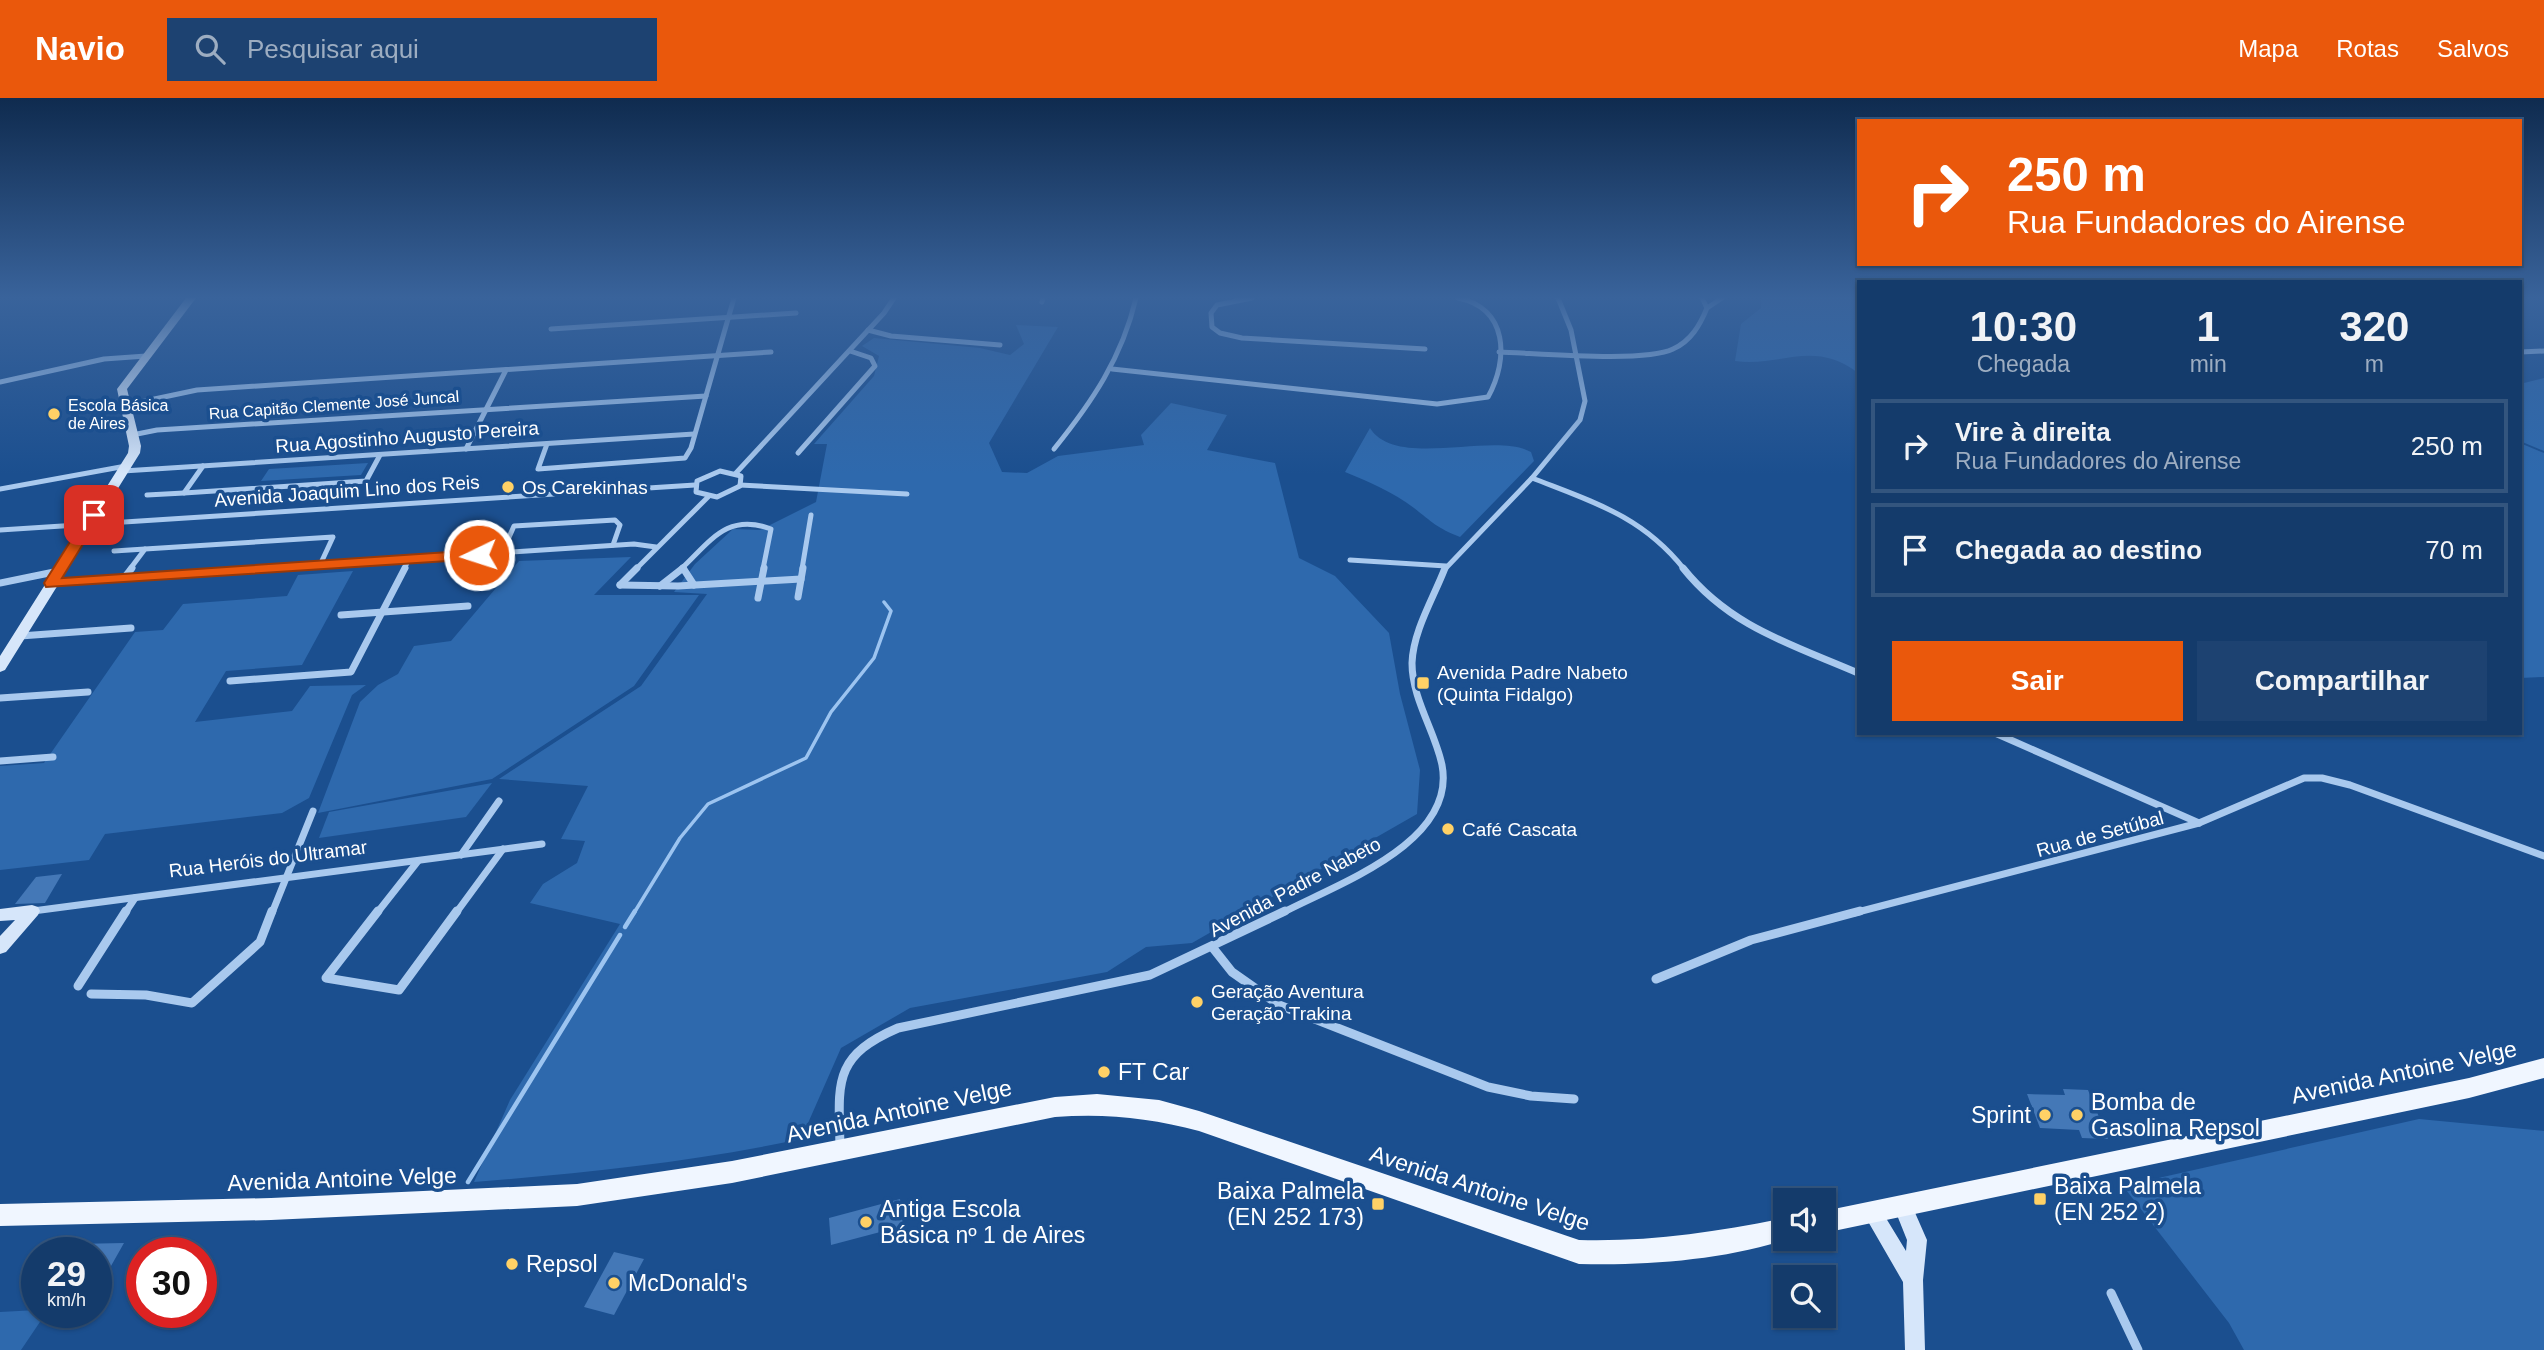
<!DOCTYPE html>
<html lang="pt">
<meta charset="utf-8">
<style>
:root{--surface:#143b6b;--page:#1d4271;--text:#f1f3f6;--muted:#9dadc1;--line:#33557e;--accent:#ea580c}
body{margin:0;font-family:Helvetica,sans-serif;background:var(--page);color:var(--text);height:100vh;display:flex;flex-direction:column;font-size:26px;white-space:nowrap}
*{box-sizing:border-box;margin:0}
p{font-size:23px;color:var(--muted)}
.icon{flex:none;width:38px;height:38px;fill:none;stroke:currentColor;stroke-width:2;stroke-linecap:round;stroke-linejoin:round}
.map{position:relative;flex:1;overflow:hidden}
.side{position:absolute;left:1857px;top:182px;width:665px;height:455px;display:flex;flex-direction:column;background:var(--surface);border-radius:0px;box-shadow:0 2px 5px #0004,0 0 0 2px var(--line)}
.side>*{flex:none}
.top-card{position:absolute;left:1857px;top:21px;width:665px;height:147px;border-radius:0px;box-shadow:0 2px 5px #0004,0 0 0 2px var(--line);background:#ea580c;color:#fff;overflow:hidden}
.buttons{position:absolute;left:1773px;top:1090px;display:grid;gap:14px}
.buttons a{display:grid;place-items:center;width:63px;height:63px;border-radius:0px;background:var(--surface);box-shadow:0 2px 5px #0004,0 0 0 2px var(--line);font-size:35px}
.speed{position:absolute;left:21px;top:1139px;display:flex;gap:14px;font-size:35px;font-weight:700;text-align:center}
.speed>*{display:grid;place-content:center;width:91px;height:91px;border-radius:50%;background:var(--surface);box-shadow:0 2px 5px #0004,0 0 0 2px var(--line);line-height:1}
.speed small{font-size:18px;font-weight:400}
.speed .limit{border:10px solid #d22;background:#fff;color:#111}
.pin{position:absolute;display:grid;place-items:center;width:60px;height:60px;color:#fff;margin:-30px;border-radius:14px;box-shadow:0 4px 10px #0006}
.me{position:absolute;width:77px;margin:-38px;rotate:266deg;stroke-linejoin:round;filter:drop-shadow(0 0 5px #0008)}
.turn{display:flex;align-items:center;gap:24px;height:147px;padding:0 35px;font-size:32px}
.turn .icon{width:91px;height:91px;stroke-width:2.5}
.turn b{display:block;font-size:49px;line-height:60px}
.eta{display:flex;justify-content:space-evenly;align-items:center;height:119px;text-align:center}
.eta b{font-size:42px;font-weight:700;line-height:49px}
.action{display:flex;gap:14px;margin-top:auto;padding:14px 35px}
.action a{flex:1;height:80px;border-radius:0px;background:var(--accent);color:#fff;font-size:28px;font-weight:700;line-height:80px;text-align:center}
.action a+a{background:var(--page);color:var(--text)}
ul{padding:0;list-style:none}
li{display:flex;align-items:center;gap:21px;height:94px;margin:0 14px 10px;padding:0 21px;border:4px solid var(--line);border-radius:0px}
li div{flex:1}
li b{display:block;font-size:26px}
li em{font-style:normal}
header{display:flex;align-items:center;gap:42px;box-sizing:border-box;height:98px;padding:0 35px;background:var(--accent);color:#fff}
header strong{font-size:33px}
nav{display:flex;gap:38px;margin-inline-start:auto;font-size:24px}
.search{width:490px;height:63px;background:var(--page);display:flex;align-items:center;gap:18px;box-sizing:border-box;padding:0 24px;border-radius:0px;color:var(--muted);font-size:26px}
.map>svg:first-child{display:block}
.green{fill:#2e69ad}
.lines{fill:none;stroke-linecap:round;stroke-linejoin:round}
.stream-far1{stroke:#9cc4f0;stroke-width:3.5}
.stream{stroke:#9cc4f0;stroke-width:4.5}
.building{fill:#4478b7}
.street-far2{stroke:#a9c9ee;stroke-width:5}
.street-far1{stroke:#a9c9ee;stroke-width:7}
.street{stroke:#a9c9ee;stroke-width:9}
.secondary{fill:#d6e6fa;fill-rule:evenodd}
.primary{fill:#f0f6ff;fill-rule:evenodd}
.route{fill:#ea580c;stroke:#983908;stroke-width:2}
.poi-dot{fill:#ffd166;stroke:#1b4f8f;stroke-width:2.5}
.labels{text-anchor:middle;dominant-baseline:central;stroke-width:7;stroke-linejoin:round;paint-order:stroke}
.far-poi-label{font-size:16px;fill:#fff;stroke:#1b4f8f;text-anchor:start}
.far-street-label{font-size:16px;fill:#fff;stroke:#1b4f8f}
.street-label{font-size:19px;fill:#fff;stroke:#1b4f8f}
.poi-label{font-size:19px;fill:#fff;stroke:#1b4f8f;text-anchor:start}
.near-poi-label{font-size:23px;fill:#fff;stroke:#1b4f8f;text-anchor:start}
.near-street-label{font-size:23px;fill:#fff;stroke:#1b4f8f}
</style>
<header>
<strong>Navio</strong>
<div class="search"><svg class="icon" aria-label="search" viewBox="0 0 24 24"><circle cx="10" cy="10" r="6"/><path d="M15 15l6 6"/></svg>Pesquisar aqui</div>
<nav><a>Mapa</a><a>Rotas</a><a>Salvos</a></nav>
</header>
<div class="map">
<svg width="2544" height="1252" viewBox="0 0 2544 1252">
<rect width="100%" height="100%" fill="#1b4f8f"/>
<g class="green">
<path d="M1761,200h97v75c-45,-34 -75,-6 -123,-12l6,-37 20,-16z"/>
<path d="M1016,227l42,2 -69,116 13,29 25,1 31,-17 86,-11 -3,-10 30,-32 56,12 -20,35 68,13 24,95 36,18 54,57 11,61 20,76 -3,44 -225,129 -46,4 -39,25 -197,36 -69,40 -40,91c-108,23 -217,34 -327,43l36,-82 110,-176 -90,-21 13,-19 34,-21 8,-22 -24,-2 27,-53 -89,-7 142,-93 66,-92 -33,-2 21,-28 38,-35 27,1 56,-28 11,-58h-13l60,-68 5,-20 -17,-10 12,-8 106,10 30,7 14,-11z"/>
<polygon points="2544,280 2544,353 2520,343 2520,286"/>
<path d="M1370,330c26,42 124,3 161,24l3,9 -74,76c-23,-9 -28,-15 -46,-29 -21,-16 -45,-26 -69,-36z"/>
<polygon points="2520,345 2544,355 2544,579 2520,580"/>
<polygon points="368,365 361,377 261,383 269,371"/>
<polygon points="631,459 594,497 699,497 634,588 492,681 318,715 360,604 378,587 398,576 414,548 451,543 519,463"/>
<polygon points="353,473 302,567 226,573 195,624 292,613 310,588 366,587 352,597 309,700 282,715 105,736 89,762 0,772 0,668 44,665 135,534 163,532 183,506 287,498 298,477"/>
<polygon points="492,685 466,719 319,740 329,714"/>
<polygon points="2419,1021 2544,1033 2544,1252 2244,1252 2229,1225 2123,1088"/>
<polygon points="37,1212 37,1214 46,1215 21,1252 0,1252 0,1214"/>
</g>
<g class="lines">
<polyline class="stream-far1" points="634,815 680,740 708,706 806,660 831,614 874,560 891,513 884,504"/>
<g class="stream">
<polyline points="625,829 635,813"/>
<polyline points="468,1084 620,837"/>
</g>
</g>
<g class="building">
<polygon points="62,776 45,805 15,806 36,779"/>
<polygon points="2063,991 2088,992 2108,1041 2082,1040 2079,1032 2040,1030 2027,996 2065,997"/>
<polygon points="900,1101 903,1128 831,1147 829,1120"/>
<polygon points="124,1145 111,1168 96,1169 96,1155 75,1155 75,1146"/>
<polygon points="614,1154 644,1161 614,1217 584,1209"/>
</g>
<g class="lines">
<g class="street-far2">
<polyline points="1252,200 1217,207 1211,215 1212,229 1220,235 1242,240 1425,251"/>
<polyline points="1042,204 1043,200"/>
<polyline points="1707,210 1722,200"/>
<polyline points="551,231 796,215"/>
<polyline points="868,232 891,238 1000,247"/>
<path d="M1499,254c37,1 146,11 174,-3 18,-8 27,-24 34,-41l-5,-10"/>
<polyline points="2520,254 2544,253"/>
<path d="M1112,271l325,35 51,-7c21,-38 20,-89 -30,-99"/>
<polyline points="0,284 104,261 146,258"/>
<polyline points="126,307 197,292 771,254"/>
<polyline points="132,337 157,332 706,298"/>
<polyline points="547,346 538,371 685,360 691,350 734,200"/>
<polyline points="466,351 506,272"/>
<path d="M1054,351c38,-47 68,-91 82,-151"/>
<polyline points="798,355 875,268 871,260 850,253"/>
<polyline points="203,368 184,395 366,383 380,357"/>
<polyline points="123,373 694,336"/>
<polygon points="720,373 741,378 740,388 717,399 696,394 697,383"/>
<polyline points="736,375 884,215 894,200"/>
<path d="M1532,380c61,24 110,38 152,91"/>
<polyline points="740,387 907,396"/>
<polyline points="0,391 126,368"/>
<polyline points="147,397 184,395"/>
<polyline points="0,432 695,387"/>
<polyline points="114,453 145,451"/>
<polyline points="502,455 514,428 615,422 620,427 613,447"/>
<polyline points="1350,462 1446,468"/>
<polyline points="130,471 145,451 333,439 320,467"/>
<polyline points="256,471 634,446 656,449"/>
<polyline points="404,471 409,461"/>
<polyline points="636,471 708,399"/>
<path d="M681,471c29,-27 46,-57 90,-40l-8,40"/>
<polyline points="802,471 811,417"/>
<polyline points="1445,471 1532,380 1580,322 1585,303 1571,232 1558,200"/>
</g>
<g class="street-far1">
<polyline points="683,470 694,487"/>
<path d="M1683,470c47,59 108,76 175,105"/>
<polyline points="124,480 132,470"/>
<polyline points="0,485 59,473"/>
<polyline points="52,485 282,470"/>
<polyline points="620,487 678,488 801,481"/>
<polyline points="620,487 637,470"/>
<polyline points="660,488 683,470"/>
<polyline points="798,499 803,470"/>
<polyline points="758,500 764,470"/>
<polyline points="341,517 468,508"/>
<polyline points="20,538 131,530"/>
<polyline points="230,583 351,574 405,470"/>
<polyline points="0,600 88,594"/>
<polyline points="1995,635 2199,725"/>
<polyline points="0,663 53,659"/>
<polyline points="461,757 499,703"/>
<polyline points="33,813 542,746"/>
<polyline points="125,815 135,800"/>
<polyline points="272,815 313,713"/>
<polyline points="377,815 418,763"/>
<polyline points="456,815 503,751"/>
<path d="M1282,815c55,-29 175,-70 160,-148 -7,-34 -30,-66 -30,-102 1,-32 22,-66 33,-95"/>
<polyline points="1854,815 2199,725 2304,680 2322,680 2350,687 2544,758"/>
</g>
<g class="street">
<polyline points="378,813 326,880 399,892 457,813"/>
<polyline points="1213,850 1232,874 1279,907 1488,989 1531,998 1574,1001"/>
<polyline points="1656,881 1751,842 1860,813"/>
<polyline points="78,888 126,813"/>
<polyline points="91,896 146,897 192,905 260,844 272,813"/>
<path d="M840,1051c-1,-65 -9,-92 58,-121l252,-53 135,-64"/>
<polyline points="2111,1195 2138,1252"/>
</g>
<g class="secondary">
<polygon points="186,200 196,200 127,291 141,348 140,355 5,572 0,574 0,558 128,355 129,348 117,291"/>
<polygon points="32,807 38,809 40,813 38,817 6,854 0,856 0,838 15,822 0,823 0,811"/>
<polygon points="1902,1098 1909,1101 1927,1142 1923,1182 1925,1252 1905,1252 1903,1184 1862,1113 1864,1107 1871,1104 1878,1107 1906,1153 1907,1142 1893,1107 1895,1101"/>
</g>
<g class="primary">
<polygon points="2544,960 2544,980 2469,1000 1824,1135 1824,1113 2469,980"/>
<path d="M1097,996l62,6 40,11 380,129c70,2 138,-8 206,-22v21h3c-63,21 -143,27 -209,25l-380,-133c-48,-13 -94,-18 -144,-14l-323,66 -155,23 -306,14 -271,6v-22l271,-6 306,-14 155,-23 323,-64z"/>
</g>
</g>
<linearGradient id="sky" x2="0" y2="1"><stop stop-color="#0f2b4f"/><stop offset="0.53" stop-color="#39639b"/><stop offset="1" stop-color="#39639b" stop-opacity="0"/></linearGradient>
<rect width="2544" height="376" fill="url(#sky)"/>
<polygon class="route" points="94,413 101,417 62,480 479,452 486,457 479,461 46,489 44,485 87,417"/>
<g class="poi-dot">
<circle cx="54" cy="316" r="7"/>
<circle cx="508" cy="389" r="7"/>
<rect x="1416" y="578" width="14" height="14" rx="3.5"/>
<circle cx="1448" cy="731" r="7"/>
<circle cx="1197" cy="904" r="7"/>
<circle cx="1104" cy="974" r="7"/>
<circle cx="2045" cy="1017" r="7"/>
<circle cx="2077" cy="1017" r="7"/>
<rect x="2033" y="1094" width="14" height="14" rx="3.5"/>
<rect x="1371" y="1099" width="14" height="14" rx="3.5"/>
<circle cx="866" cy="1124" r="7"/>
<circle cx="512" cy="1166" r="7"/>
<circle cx="614" cy="1185" r="7"/>
</g>
<g class="labels">
<g class="far-poi-label">
<text x="68" y="307">Escola Básica<tspan x="68" dy="18">de Aires</tspan></text>
</g>
<g class="far-street-label">
<text transform="translate(334 307) rotate(-4)">Rua Capitão Clemente José Juncal</text>
</g>
<g class="street-label">
<text transform="translate(407 339) rotate(-4)">Rua Agostinho Augusto Pereira</text>
<text transform="translate(347 393) rotate(-4)">Avenida Joaquim Lino dos Reis</text>
<text transform="translate(2100 736) rotate(-15)">Rua de Setúbal</text>
<text transform="translate(268 761) rotate(-7)">Rua Heróis do Ultramar</text>
<text transform="translate(1295 789) rotate(-28)">Avenida Padre Nabeto</text>
</g>
<g class="poi-label">
<text x="522" y="389">Os Carekinhas</text>
<text x="1437" y="574">Avenida Padre Nabeto<tspan x="1437" dy="22">(Quinta Fidalgo)</tspan></text>
<text x="1462" y="731">Café Cascata</text>
<text x="1211" y="893">Geração Aventura<tspan x="1211" dy="22">Geração Trakina</tspan></text>
</g>
<g class="near-poi-label">
<text x="1118" y="974">FT Car</text>
<text x="2091" y="1004">Bomba de<tspan x="2091" dy="26">Gasolina Repsol</tspan></text>
<text x="2031" y="1017" text-anchor="end">Sprint</text>
<text x="2054" y="1088">Baixa Palmela<tspan x="2054" dy="26">(EN 252 2)</tspan></text>
<text x="1364" y="1093" text-anchor="end">Baixa Palmela<tspan x="1364" dy="26">(EN 252 173)</tspan></text>
<text x="880" y="1111">Antiga Escola<tspan x="880" dy="26">Básica nº 1 de Aires</tspan></text>
<text x="526" y="1166">Repsol</text>
<text x="628" y="1185">McDonald's</text>
</g>
<g class="near-street-label">
<text transform="translate(2404 974) rotate(-12)">Avenida Antoine Velge</text>
<text transform="translate(899 1013) rotate(-12)">Avenida Antoine Velge</text>
<text transform="translate(342 1081) rotate(-2)">Avenida Antoine Velge</text>
<text transform="translate(1480 1090) rotate(18)">Avenida Antoine Velge</text>
</g>
</g>
</svg>
<div class="buttons">
<a><svg class="icon" aria-label="sound" viewBox="0 0 24 24"><path d="M4 9h4l5-4v14l-5-4H4zM17 9q2 3 0 6"/></svg></a>
<a><svg class="icon" aria-label="search" viewBox="0 0 24 24"><circle cx="10" cy="10" r="6"/><path d="M15 15l6 6"/></svg></a>
</div>
<div class="speed"><div>29<small>km/h</small></div><div class="limit">30</div></div>
<div class="pin" style="left:94px;top:417px;background:#d93025"><svg class="icon" aria-label="arrive" viewBox="0 0 24 24"><path d="M6 21V4h12l-3 4 3 4H6"/></svg></div>
<svg class="me" style="left:479px;top:457px" viewBox="-20 -20 40 40"><circle r="17" fill="#ea580c" stroke="#fff" stroke-width="3"/><path d="M0-11L8 9 0 5-8 9z" fill="#fff"/></svg>
<div class="top-card">
<div class="turn"><svg class="icon" aria-label="right" viewBox="0 0 24 24"><path d="M7 20v-9h11M14 6l5 5-5 5"/></svg><div><b>250 m</b>Rua Fundadores do Airense</div></div>
</div>
<section class="side">
<div class="eta">
<div><b>10:30</b><p>Chegada</p></div>
<div><b>1</b><p>min</p></div>
<div><b>320</b><p>m</p></div>
</div>
<ul>
<li><svg class="icon" aria-label="right" viewBox="0 0 24 24"><path d="M7 20v-9h11M14 6l5 5-5 5"/></svg><div><b>Vire à direita</b><p>Rua Fundadores do Airense</p></div><em>250 m</em></li>
<li><svg class="icon" aria-label="arrive" viewBox="0 0 24 24"><path d="M6 21V4h12l-3 4 3 4H6"/></svg><div><b>Chegada ao destino</b></div><em>70 m</em></li>
</ul>
<div class="action"><a>Sair</a><a>Compartilhar</a></div>
</section>
</div>
